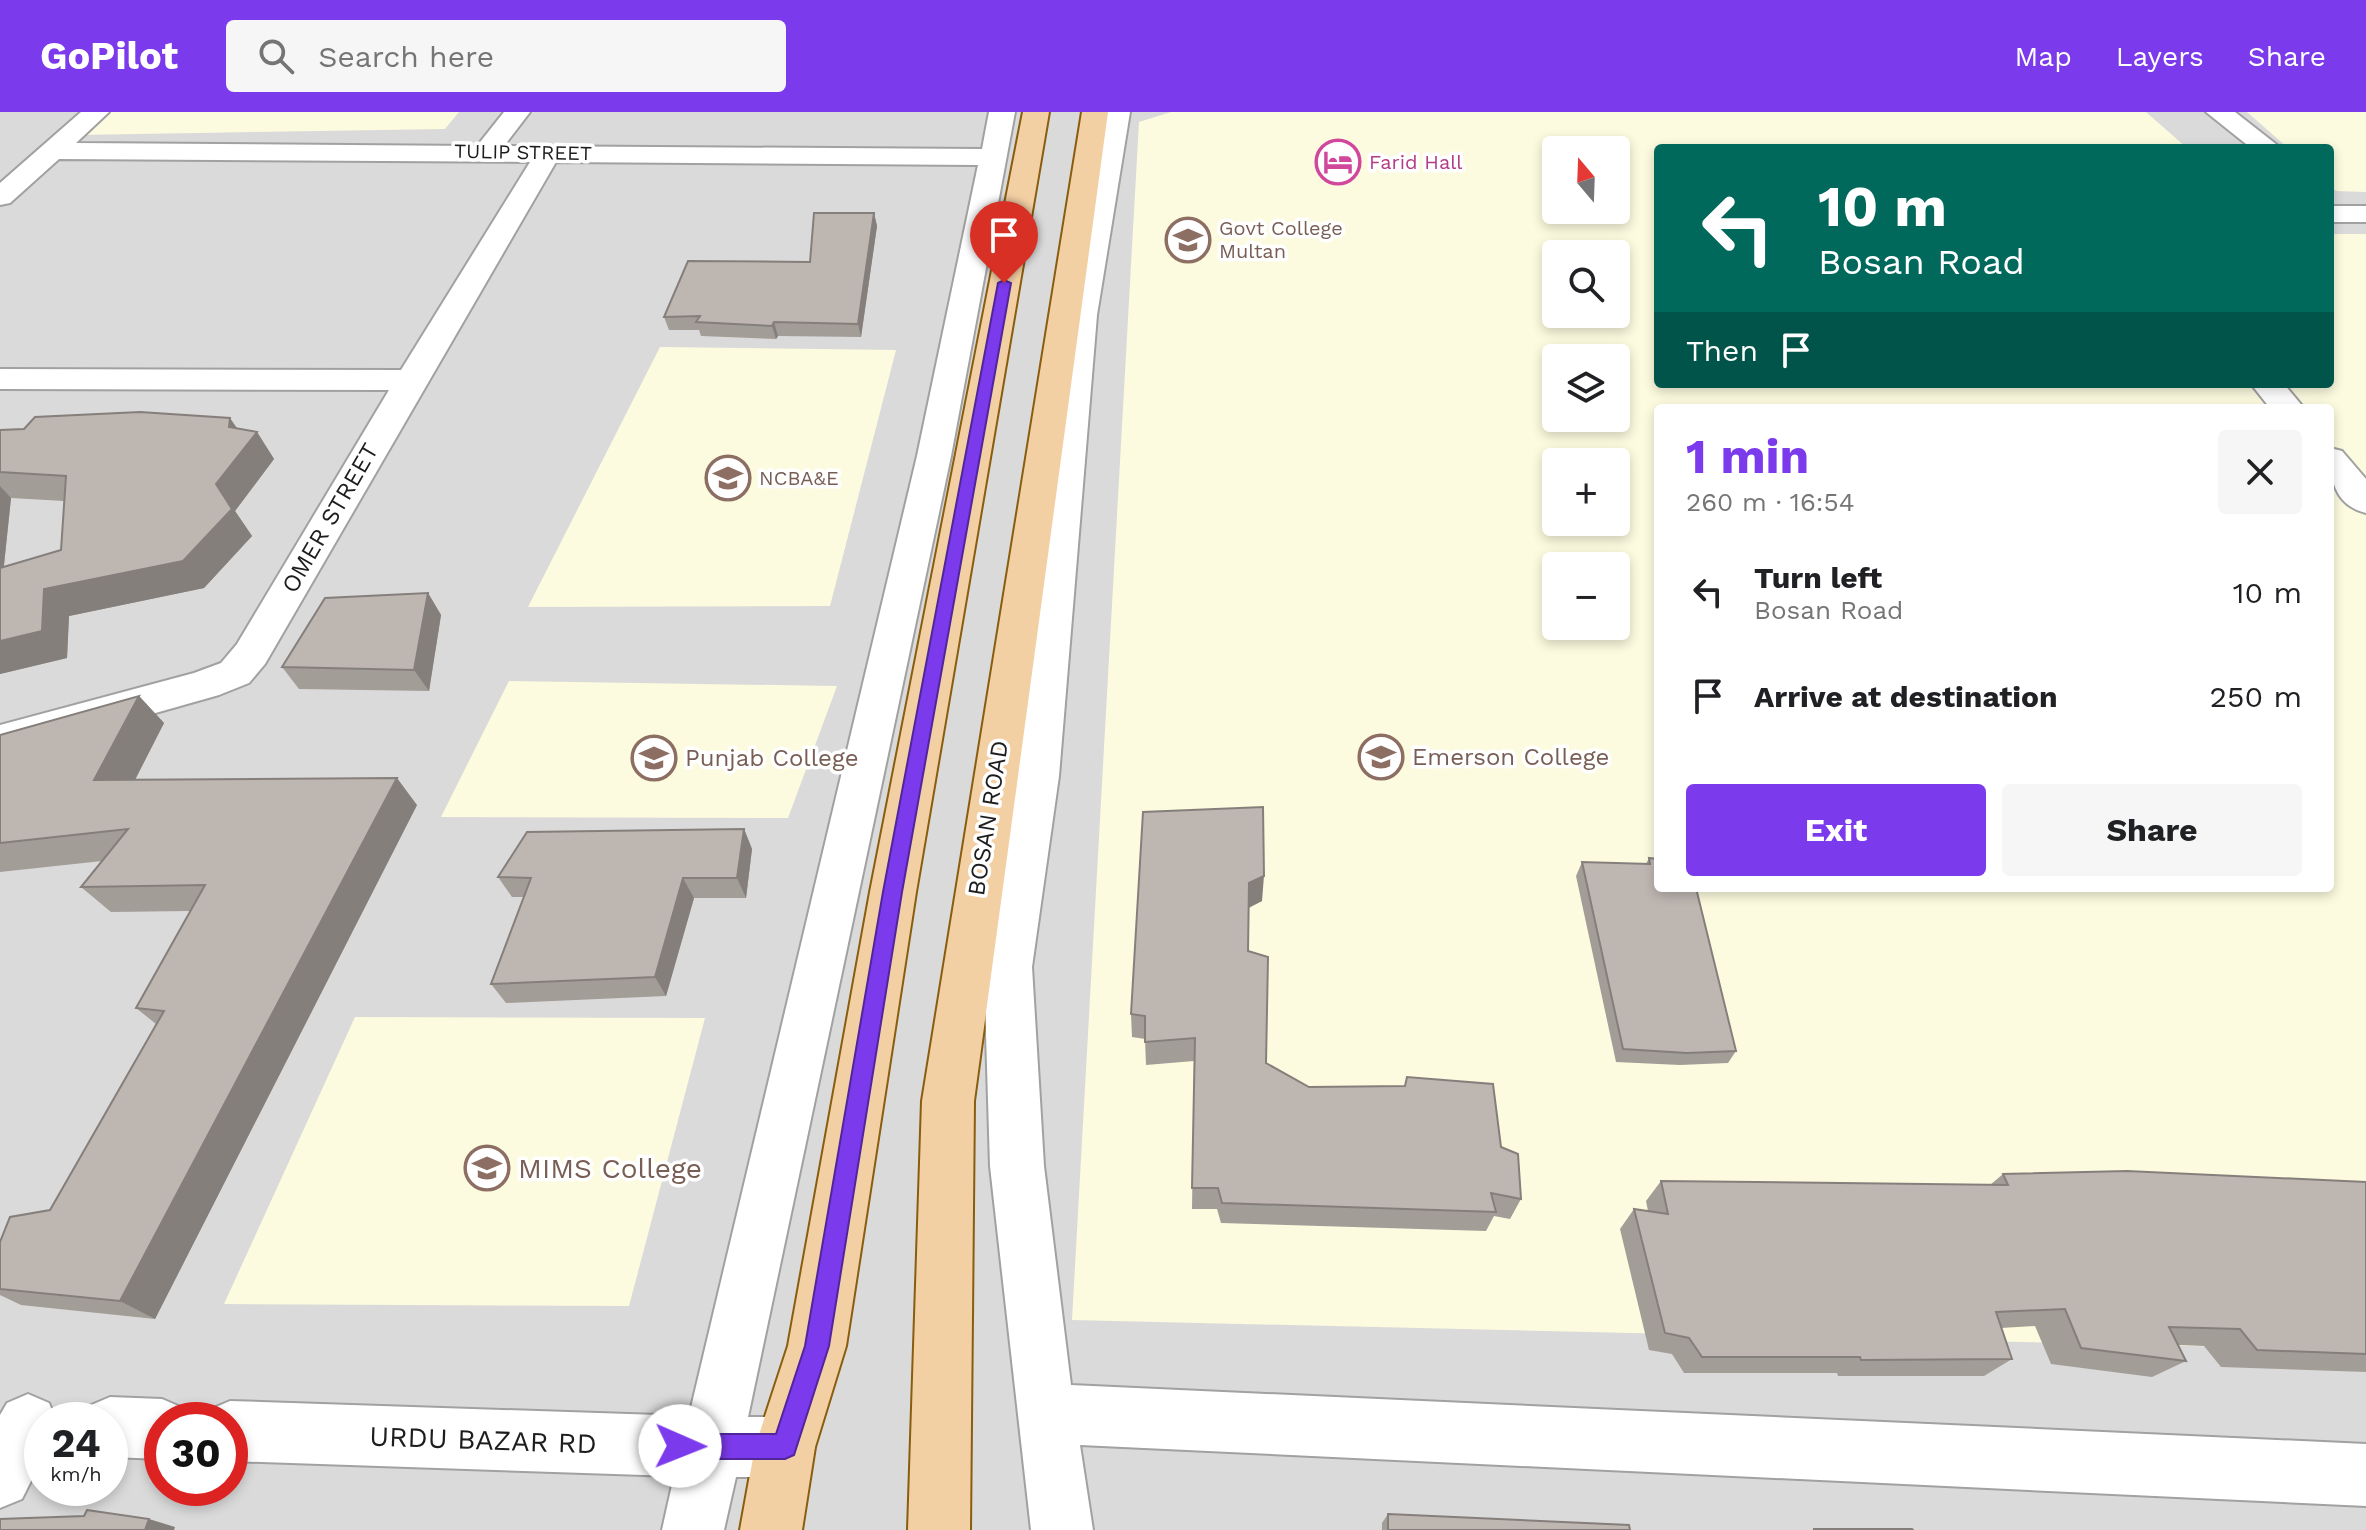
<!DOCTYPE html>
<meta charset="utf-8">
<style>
:root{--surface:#fff;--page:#f6f6f6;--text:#202124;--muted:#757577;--accent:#7c3aed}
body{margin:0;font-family:"Work Sans",sans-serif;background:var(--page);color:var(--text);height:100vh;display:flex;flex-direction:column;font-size:30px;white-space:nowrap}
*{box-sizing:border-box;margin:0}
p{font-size:26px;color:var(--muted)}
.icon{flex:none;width:44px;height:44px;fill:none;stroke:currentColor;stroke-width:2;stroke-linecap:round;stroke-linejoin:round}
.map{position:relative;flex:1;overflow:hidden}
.drawer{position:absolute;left:1654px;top:292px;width:680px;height:488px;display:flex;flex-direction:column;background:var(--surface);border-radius:8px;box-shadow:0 4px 12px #0003}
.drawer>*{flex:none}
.hud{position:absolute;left:1654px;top:32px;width:680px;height:244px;border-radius:8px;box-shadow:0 4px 12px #0003;background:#00695c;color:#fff;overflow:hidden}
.needle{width:52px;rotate:341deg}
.buttons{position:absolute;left:1542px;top:24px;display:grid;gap:16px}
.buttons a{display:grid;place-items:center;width:88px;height:88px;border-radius:8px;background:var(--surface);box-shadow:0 4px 12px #0003;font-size:40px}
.speed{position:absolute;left:24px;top:1290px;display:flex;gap:16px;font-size:40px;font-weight:700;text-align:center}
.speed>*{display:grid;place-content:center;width:104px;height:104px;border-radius:50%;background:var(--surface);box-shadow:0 4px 12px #0003;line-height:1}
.speed small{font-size:20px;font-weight:400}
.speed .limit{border:12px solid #d22;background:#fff;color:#111}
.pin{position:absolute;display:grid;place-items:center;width:68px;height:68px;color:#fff;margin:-82px -34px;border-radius:50% 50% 50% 0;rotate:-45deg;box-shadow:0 0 8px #0007}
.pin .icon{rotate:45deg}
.me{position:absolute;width:88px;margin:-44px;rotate:91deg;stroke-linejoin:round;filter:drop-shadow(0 0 6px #0008)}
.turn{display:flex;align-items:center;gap:28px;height:168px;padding:0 32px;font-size:36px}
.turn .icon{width:104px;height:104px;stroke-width:2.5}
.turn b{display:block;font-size:56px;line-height:68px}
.then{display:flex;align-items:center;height:76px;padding:0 32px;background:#0003;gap:16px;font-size:30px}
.round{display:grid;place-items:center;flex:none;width:84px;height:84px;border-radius:8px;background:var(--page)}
.head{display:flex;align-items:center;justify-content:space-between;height:136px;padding:0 32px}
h1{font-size:48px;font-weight:700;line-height:60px;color:var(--accent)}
.primary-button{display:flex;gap:16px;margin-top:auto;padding:16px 32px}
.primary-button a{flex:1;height:92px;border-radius:8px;background:var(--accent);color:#fff;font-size:32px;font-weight:700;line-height:92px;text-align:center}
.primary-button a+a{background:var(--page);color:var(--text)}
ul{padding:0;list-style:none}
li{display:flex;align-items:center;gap:24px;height:104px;padding:0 32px}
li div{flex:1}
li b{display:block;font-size:30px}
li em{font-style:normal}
header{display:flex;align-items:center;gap:48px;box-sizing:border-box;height:112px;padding:0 40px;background:var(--accent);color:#fff}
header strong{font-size:38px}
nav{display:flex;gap:44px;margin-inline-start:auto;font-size:28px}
.search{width:560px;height:72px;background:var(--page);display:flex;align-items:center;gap:20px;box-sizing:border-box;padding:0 28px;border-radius:8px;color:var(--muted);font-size:30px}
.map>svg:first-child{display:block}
.residential{fill:#dbdada;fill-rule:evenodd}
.education{fill:#fcfbdf;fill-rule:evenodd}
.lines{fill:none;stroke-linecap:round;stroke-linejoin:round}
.minor-casing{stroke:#a1a1a1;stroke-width:4}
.major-casing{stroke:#895d0e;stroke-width:4}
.minor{fill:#fff;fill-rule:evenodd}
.major{fill:#f3cfa4;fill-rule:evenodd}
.wall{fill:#a39d98;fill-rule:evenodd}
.shaded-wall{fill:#857f7c}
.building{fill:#beb6b1;stroke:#857f7c;stroke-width:2}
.route{fill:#7c3aed;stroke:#51269a;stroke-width:2}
.labels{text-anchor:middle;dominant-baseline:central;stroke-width:7;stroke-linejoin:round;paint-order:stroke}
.far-street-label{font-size:20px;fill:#1d1d1d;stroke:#fff}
.far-hotel-label{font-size:20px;fill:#b23c85;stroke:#fff;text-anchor:start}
.far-education-label{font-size:20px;fill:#785e54;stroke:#fff;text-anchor:start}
.street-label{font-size:24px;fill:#1d1d1d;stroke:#fff}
.education-label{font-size:24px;fill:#785e54;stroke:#fff;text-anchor:start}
.near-education-label{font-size:28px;fill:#785e54;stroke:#fff;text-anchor:start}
.near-street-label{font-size:28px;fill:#1d1d1d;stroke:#fff}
</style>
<header>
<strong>GoPilot</strong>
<div class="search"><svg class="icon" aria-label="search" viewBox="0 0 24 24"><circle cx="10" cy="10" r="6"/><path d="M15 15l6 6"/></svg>Search here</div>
<nav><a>Map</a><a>Layers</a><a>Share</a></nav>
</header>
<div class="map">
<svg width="2366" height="1418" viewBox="0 0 2366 1418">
<rect width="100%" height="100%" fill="#edeae4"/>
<path class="residential" d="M0,0h2366v1418h-2366zM1658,36h672v236h-672zM1556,38h60v60h-60zM1556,142h60v60h-60zM1556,246h60v60h-60zM1658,296h672v480h-672zM1556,350h60v60h-60zM1556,454h60v60h-60zM42,1308h68v68h-68zM162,1308h68v68h-68z"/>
<g class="education">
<polygon points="104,0 459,0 445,17 78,23"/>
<path d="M1171,0h975l41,36h-529v236h672v-150h36v1116l-1294,-30 67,-1198zM1556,38h60v60h-60zM1556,142h60v60h-60zM1556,246h60v60h-60zM1658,296h672v480h-672zM1556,350h60v60h-60zM1556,454h60v60h-60z"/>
<polygon points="2247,0 2366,0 2366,80 2336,79 2330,74 2330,36 2288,36"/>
<polygon points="660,235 896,238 830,494 528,495"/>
<polygon points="509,569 837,574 788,706 441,705"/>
<polygon points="355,905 705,906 629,1194 224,1192"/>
</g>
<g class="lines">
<g class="minor-casing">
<g id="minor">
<polygon points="81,0 109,0 76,31 477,34 504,0 530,0 504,34 982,37 989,0 1015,0 951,344 748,1305 785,1305 806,1314 815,1335 806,1356 785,1365 736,1365 724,1418 662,1418 674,1364 230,1349 230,1308 204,1308 209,1298 230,1289 689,1304 917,344 978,53 556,50 265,552 249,571 219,583 0,645 0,613 194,561 221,551 237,532 389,278 0,277 0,257 401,258 530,50 59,47 10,91 0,93 0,71"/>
<polygon points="1104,0 1130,0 1097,203 1059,664 1032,855 1044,1054 1071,1273 2366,1332 2366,1394 1080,1333 1093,1418 1031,1418 990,1054 984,855 1017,664 1067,203"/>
<polygon points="2206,0 2235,0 2281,36 2251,36"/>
<rect x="2330" y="94" width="36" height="16"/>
<polygon points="2251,272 2284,272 2304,296 2270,296"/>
<path d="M2330,336l12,3 24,28v34c-33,-8 -36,-36 -36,-65z"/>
<polygon points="28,1282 49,1291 56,1308 42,1308 42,1347 22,1387 0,1396 0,1303 7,1291"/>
<polygon points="110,1285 162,1287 183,1296 188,1308 162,1308 162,1347 110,1345 110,1308 83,1308 89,1294"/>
</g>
</g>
<g class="major-casing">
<g id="major">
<polygon points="1023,0 1049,0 916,780 846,1234 815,1335 802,1418 740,1418 755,1335 788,1234 870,780"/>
<polygon points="1082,0 1108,0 974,989 970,1418 908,1418 922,989"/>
</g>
</g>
<use href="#minor" class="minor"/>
<use href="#major" class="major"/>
</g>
<g class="wall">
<polygon points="874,101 877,114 861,225 778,224 776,227 701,224 699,218 669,218 664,205 810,150"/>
<path d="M238,317l19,3 17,27 -39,52 17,25 -48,52 -135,28 -2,42 -67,16v-244zM11,386l53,3 -3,49 -57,16z"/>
<polygon points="428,481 441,503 429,579 299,577 282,555"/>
<polygon points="139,584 164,611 135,668 417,693 155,1207 21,1193 0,1183 0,1130 50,1098 156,912 136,896 190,799 111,800 81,775 102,749 0,760 0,623"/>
<polygon points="1143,700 1262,789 1249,796 1248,839 1266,951 1309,975 1405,974 1407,965 1501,1035 1521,1087 1510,1107 1494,1104 1486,1119 1221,1111 1217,1097 1192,1097 1194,949 1146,953 1145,927 1132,925 1131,902"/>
<polygon points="744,717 752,737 746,786 694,786 666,884 506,891 491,872 524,785 512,785 498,765"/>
<polygon points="1649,746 1736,939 1728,951 1680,953 1616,950 1576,764 1582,750 1646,752"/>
<polygon points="2003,1062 2366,1070 2366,1260 2221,1255 2204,1234 2178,1233 2186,1249 2152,1265 2051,1252 2035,1214 2001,1216 2012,1247 1984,1264 1838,1264 1837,1261 1684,1261 1672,1242 1649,1238 1620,1117 1634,1097 1648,1099 1646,1089 1661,1069 1990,1073"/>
<polygon points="1388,1402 1630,1418 1382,1418 1382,1411"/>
</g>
<g class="shaded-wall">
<polygon points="874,101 877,114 861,225 858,212"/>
<polygon points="774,210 778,224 776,227 772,214"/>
<polygon points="230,306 248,332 257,320 274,347 235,399 252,424 204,476 69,504 67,546 0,562 0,529 44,477 216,372"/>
<polygon points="0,374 11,386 0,490"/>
<polygon points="428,481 441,503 429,579 414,558"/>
<polygon points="139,584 164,611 121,695 94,668"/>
<polygon points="397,666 417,693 155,1207 120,1189"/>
<polygon points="744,717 752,737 746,786 737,766"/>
<polygon points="1264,764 1262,789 1247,796 1249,771"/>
<polygon points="683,766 694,786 666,884 655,865"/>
<polygon points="149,1407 175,1415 174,1418 145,1418"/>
</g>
<g class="building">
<polygon points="814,101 874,101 858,212 774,210 772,214 696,210 700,204 664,205 688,149 810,150"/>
<polygon points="140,300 230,306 229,315 257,320 216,372 232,397 183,449 44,477 42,519 0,529 0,456 61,438 66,364 0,360 0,318 24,317 35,305"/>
<polygon points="428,481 414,558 282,555 325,486"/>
<polygon points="139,584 94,668 397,666 120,1189 0,1177 0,1130 10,1105 50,1098 164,899 136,896 205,773 81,775 128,717 0,731 0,623"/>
<polygon points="1263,695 1264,764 1249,771 1248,839 1268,845 1266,951 1309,975 1405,974 1407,965 1493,972 1501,1035 1518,1042 1521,1087 1491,1081 1496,1100 1222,1091 1218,1076 1192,1076 1195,926 1145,930 1145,904 1131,902 1143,700"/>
<polygon points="744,717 737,766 683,766 655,865 491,872 531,766 498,765 527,720"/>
<polygon points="1649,746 1658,747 1658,776 1696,776 1736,939 1687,941 1623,937 1582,750 1650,752"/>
<polygon points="2127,1059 2366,1070 2366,1242 2257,1238 2240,1217 2169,1215 2186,1249 2081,1236 2065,1197 1996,1200 2012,1247 1861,1248 1860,1245 1702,1245 1689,1226 1665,1221 1634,1097 1668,1102 1661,1069 2008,1073 2003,1062"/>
<polygon points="87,1398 149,1407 145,1418 0,1418 0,1407 84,1404"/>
<polygon points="1388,1402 1629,1413 1630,1418 1388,1418"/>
<polygon points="1814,1417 1912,1417 1913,1418 1814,1418"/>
</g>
<polygon class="route" points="1004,168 1011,171 902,780 829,1234 794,1343 785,1347 680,1347 671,1343 667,1334 671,1326 680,1322 776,1322 805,1234 883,780 998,171"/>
<defs>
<g id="hotel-ring" transform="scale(2.3)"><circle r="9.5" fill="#fff" stroke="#d1479c" stroke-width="1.5"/><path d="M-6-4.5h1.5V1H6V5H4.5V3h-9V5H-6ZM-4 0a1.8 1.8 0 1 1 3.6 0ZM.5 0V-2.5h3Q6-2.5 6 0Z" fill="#d1479c"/></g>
<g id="school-ring" transform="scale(2.3)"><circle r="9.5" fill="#fff" stroke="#8d6e63" stroke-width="1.5"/><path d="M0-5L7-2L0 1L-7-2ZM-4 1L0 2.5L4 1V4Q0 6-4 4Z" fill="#8d6e63"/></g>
<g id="university-ring" transform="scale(2.3)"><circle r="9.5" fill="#fff" stroke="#8d6e63" stroke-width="1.5"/><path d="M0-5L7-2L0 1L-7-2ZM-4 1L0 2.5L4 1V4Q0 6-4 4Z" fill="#8d6e63"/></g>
</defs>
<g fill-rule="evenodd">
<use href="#hotel-ring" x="1338" y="50"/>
<use href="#school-ring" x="1188" y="128"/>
<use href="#university-ring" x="728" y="366"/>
<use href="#university-ring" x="1381" y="645"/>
<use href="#school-ring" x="654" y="646"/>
<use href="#school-ring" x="487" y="1056"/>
</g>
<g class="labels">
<g class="far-street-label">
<text transform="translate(523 40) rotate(1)">TULIP STREET</text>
</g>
<g class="far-hotel-label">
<text x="1369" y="50">Farid Hall</text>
</g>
<g class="far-education-label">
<text x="1219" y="116">Govt College<tspan x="1219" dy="23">Multan</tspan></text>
<text x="759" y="366">NCBA&amp;E</text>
</g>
<g class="street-label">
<text transform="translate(330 406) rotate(-60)">OMER STREET</text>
<text transform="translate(988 706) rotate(-81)">BOSAN ROAD</text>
</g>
<g class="education-label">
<text x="1412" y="645">Emerson College</text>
<text x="685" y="646">Punjab College</text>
</g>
<g class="near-education-label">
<text x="518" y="1056">MIMS College</text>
</g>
<g class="near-street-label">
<text transform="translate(483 1328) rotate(2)">URDU BAZAR RD</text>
</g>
</g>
</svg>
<div class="buttons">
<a><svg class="needle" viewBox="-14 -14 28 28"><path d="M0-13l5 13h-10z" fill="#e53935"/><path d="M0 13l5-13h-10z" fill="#757577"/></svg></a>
<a><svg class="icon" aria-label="search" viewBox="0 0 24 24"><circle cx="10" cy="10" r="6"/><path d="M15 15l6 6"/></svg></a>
<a><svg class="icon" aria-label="layers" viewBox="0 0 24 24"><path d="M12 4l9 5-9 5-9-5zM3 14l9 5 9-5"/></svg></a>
<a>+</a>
<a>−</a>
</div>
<div class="speed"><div>24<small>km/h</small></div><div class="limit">30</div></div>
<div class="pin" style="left:1004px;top:171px;background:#d93025"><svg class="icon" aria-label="arrive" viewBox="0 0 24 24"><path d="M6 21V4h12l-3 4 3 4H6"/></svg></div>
<svg class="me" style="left:680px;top:1334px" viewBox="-20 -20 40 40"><circle r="19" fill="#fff"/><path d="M0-13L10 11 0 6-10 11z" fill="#7c3aed"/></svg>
<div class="hud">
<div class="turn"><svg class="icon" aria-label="left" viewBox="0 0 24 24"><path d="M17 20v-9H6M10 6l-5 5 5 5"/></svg><div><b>10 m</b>Bosan Road</div></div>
<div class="then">Then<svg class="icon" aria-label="arrive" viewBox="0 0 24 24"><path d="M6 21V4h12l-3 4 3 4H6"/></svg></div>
</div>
<section class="drawer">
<div class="head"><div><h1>1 min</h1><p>260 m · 16:54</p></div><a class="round"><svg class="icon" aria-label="close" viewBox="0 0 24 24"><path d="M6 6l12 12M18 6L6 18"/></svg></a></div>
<ul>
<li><svg class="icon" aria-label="left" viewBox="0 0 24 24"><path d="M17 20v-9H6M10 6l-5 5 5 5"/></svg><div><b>Turn left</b><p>Bosan Road</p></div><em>10 m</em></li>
<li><svg class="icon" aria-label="arrive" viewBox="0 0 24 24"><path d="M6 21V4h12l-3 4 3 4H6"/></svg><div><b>Arrive at destination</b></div><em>250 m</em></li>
</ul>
<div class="primary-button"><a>Exit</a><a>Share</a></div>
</section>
</div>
